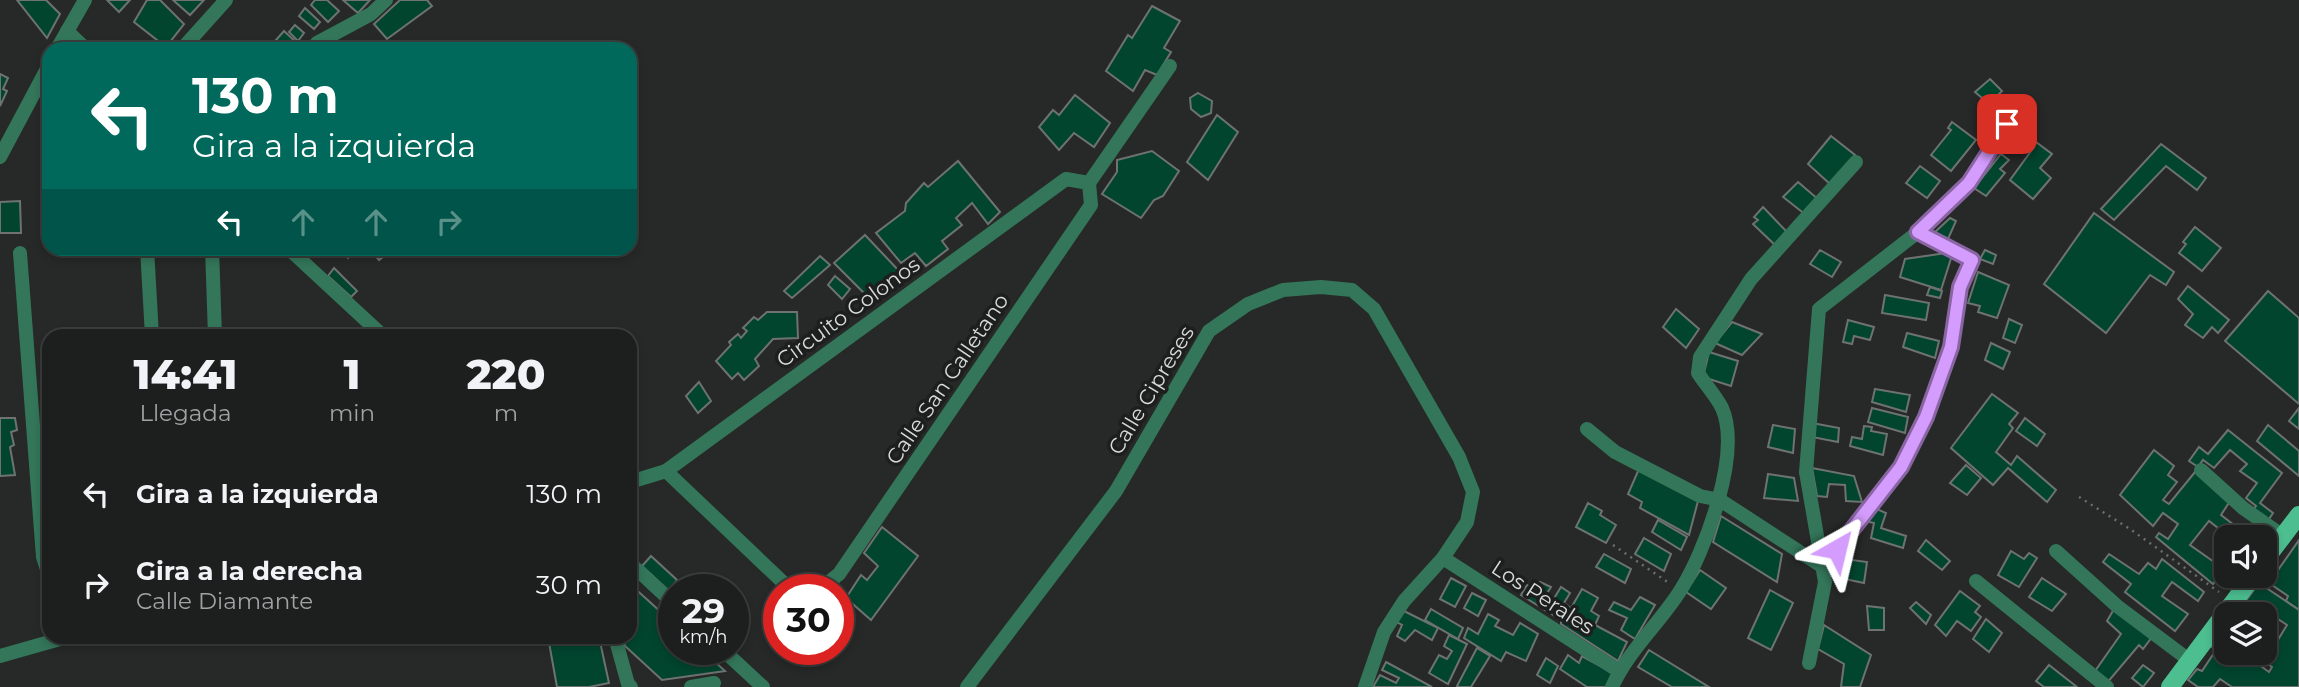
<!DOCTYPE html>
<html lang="es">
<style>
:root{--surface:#1c1f1d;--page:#252726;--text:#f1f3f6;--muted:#a0a2a4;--line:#3a3d3b}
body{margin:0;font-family:Montserrat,sans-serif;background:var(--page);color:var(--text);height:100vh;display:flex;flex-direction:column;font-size:26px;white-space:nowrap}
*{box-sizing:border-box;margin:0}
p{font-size:23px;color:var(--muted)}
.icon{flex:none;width:38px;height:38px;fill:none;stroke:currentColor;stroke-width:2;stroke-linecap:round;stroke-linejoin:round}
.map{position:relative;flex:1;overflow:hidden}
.sheet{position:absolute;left:42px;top:329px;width:595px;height:315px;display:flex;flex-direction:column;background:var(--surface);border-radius:21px;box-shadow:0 4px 10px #0003,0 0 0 2px var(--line)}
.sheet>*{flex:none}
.banner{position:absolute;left:42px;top:42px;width:595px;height:214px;border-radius:21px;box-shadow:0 4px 10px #0003,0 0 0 2px var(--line);background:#00695c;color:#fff;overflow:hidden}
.tools{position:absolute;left:2214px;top:525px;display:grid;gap:14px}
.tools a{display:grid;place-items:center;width:63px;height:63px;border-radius:14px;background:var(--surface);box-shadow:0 4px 10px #0003,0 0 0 2px var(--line);font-size:35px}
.speed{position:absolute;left:658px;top:574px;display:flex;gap:14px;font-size:35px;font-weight:700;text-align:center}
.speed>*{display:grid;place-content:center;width:91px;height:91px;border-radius:50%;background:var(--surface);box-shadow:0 4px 10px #0003,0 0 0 2px var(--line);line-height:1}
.speed small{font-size:18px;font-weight:400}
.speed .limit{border:10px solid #d22;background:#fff;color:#111}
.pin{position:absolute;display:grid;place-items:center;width:60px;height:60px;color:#fff;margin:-30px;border-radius:14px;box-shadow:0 4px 10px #0006}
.me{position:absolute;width:77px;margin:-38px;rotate:37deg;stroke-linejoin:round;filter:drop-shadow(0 0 5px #0008)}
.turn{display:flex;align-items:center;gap:24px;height:147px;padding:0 35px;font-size:32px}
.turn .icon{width:91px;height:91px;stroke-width:2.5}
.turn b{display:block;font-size:49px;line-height:60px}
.lanes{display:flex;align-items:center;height:66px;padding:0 35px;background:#0003;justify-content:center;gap:35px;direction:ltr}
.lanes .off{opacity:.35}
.eta{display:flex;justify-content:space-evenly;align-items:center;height:119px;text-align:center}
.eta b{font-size:42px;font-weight:800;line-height:49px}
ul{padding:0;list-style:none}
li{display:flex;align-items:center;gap:21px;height:91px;padding:0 35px}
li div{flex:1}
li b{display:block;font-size:26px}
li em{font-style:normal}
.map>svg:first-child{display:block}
.building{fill:#01452f;stroke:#6e7270;stroke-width:2}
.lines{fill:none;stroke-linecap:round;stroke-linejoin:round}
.path{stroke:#6d6f6e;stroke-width:2.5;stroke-dasharray:2 5;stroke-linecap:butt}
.street{stroke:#33765a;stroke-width:14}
.primary{stroke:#4cbe90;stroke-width:18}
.route-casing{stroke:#8a65a4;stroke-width:18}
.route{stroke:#d49cfc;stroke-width:12}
.labels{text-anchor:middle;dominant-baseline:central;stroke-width:7;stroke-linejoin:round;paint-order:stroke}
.street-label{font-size:21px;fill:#d9dbda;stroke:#1c1f1e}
</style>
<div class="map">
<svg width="2299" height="687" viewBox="0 0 2299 687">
<rect width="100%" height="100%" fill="#262927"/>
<g class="building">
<polygon points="17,0 46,0 60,14 47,38"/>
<polygon points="107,0 130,0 119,12"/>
<polygon points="147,0 160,0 184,24 166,47 134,22"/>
<polygon points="173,0 204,0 190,15"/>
<polygon points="315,0 327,0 339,11 328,22 311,5"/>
<polygon points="343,0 370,0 358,13"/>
<polygon points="400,0 427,0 432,6 387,39 374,24"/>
<polygon points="1152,6 1180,21 1164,48 1171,52 1157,75 1145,70 1133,91 1106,71 1128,35 1132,38"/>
<polygon points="305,8 320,22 314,29 299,16"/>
<polygon points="295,25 304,33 298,41 289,32"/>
<polygon points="284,31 297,43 291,49 268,49"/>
<polygon points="0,74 8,78 3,89 7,91 0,106"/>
<polygon points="1990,79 2002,91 1989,104 1975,92"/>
<polygon points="1198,93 1212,101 1211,113 1201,117 1191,109 1190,98"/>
<polygon points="1075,95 1110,123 1094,147 1074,133 1059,150 1039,127 1053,110 1059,115"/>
<polygon points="1217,115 1238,132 1208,180 1187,162"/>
<polygon points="1952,122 1976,140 1951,171 1931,155 1951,130 1948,128"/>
<polygon points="1831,136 1855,155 1830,184 1808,164"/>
<polygon points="2032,139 2052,154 2040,168 2051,178 2033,199 2010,180 2034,147 2029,142"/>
<polygon points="2161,144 2206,178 2197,190 2166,166 2114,220 2101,209"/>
<polygon points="1152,151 1179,171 1163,196 1154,200 1141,218 1102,194 1117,172 1117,160"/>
<polygon points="2001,154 2009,160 2000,169 2005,173 1986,196 1974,188"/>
<polygon points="958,161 1000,212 988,224 972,203 956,218 962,225 942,241 948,249 926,266 915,253 901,263 876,233 905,211 906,203 924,183 928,187"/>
<polygon points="1920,166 1940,181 1927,198 1906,183"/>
<polygon points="1798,182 1819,200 1806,215 1783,197"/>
<polygon points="20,201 21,233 0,233 0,202"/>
<polygon points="1763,207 1787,232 1775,245 1753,224 1758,220 1754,217"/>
<polygon points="2094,213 2174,272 2166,285 2150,275 2106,333 2044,284"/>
<polygon points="1950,218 1956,221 1948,239 1934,233"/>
<polygon points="2195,227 2221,248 2202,271 2179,253 2186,244 2183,242"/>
<polygon points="865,235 901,273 871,300 834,263"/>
<polygon points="337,248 354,248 348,258"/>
<polygon points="369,248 384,248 388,253 379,260"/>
<polygon points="1820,250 1841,262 1832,277 1810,264"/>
<polygon points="1985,250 1996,255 1993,264 1980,259"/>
<polygon points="1953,252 1941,290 1900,277 1905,259"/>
<polygon points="820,256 830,265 792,298 784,291"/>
<polygon points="334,268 357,291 351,297 328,276"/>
<polygon points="1978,272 2009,285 1997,318 1978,312 1980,306 1968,303"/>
<polygon points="835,276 850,289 842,299 828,285"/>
<polygon points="2188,286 2229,320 2218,333 2212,327 2203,338 2185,325 2193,314 2178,299"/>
<polygon points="1930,287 1942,291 1940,298 1927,295"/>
<polygon points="2268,291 2299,318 2299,404 2225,341"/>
<polygon points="1885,295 1929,303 1926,320 1882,313"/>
<polygon points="1676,309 1699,329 1686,348 1663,327"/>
<polygon points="767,312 797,312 798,338 773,339 755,359 759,366 744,380 738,373 732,379 716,361 731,345 729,342 738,334 741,338 747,331 743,328 754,317 758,320"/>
<polygon points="2009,319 2022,325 2015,343 2003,338"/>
<polygon points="1848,320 1874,327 1870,340 1854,336 1852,344 1843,342"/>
<polygon points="1732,322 1762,334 1742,355 1715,343"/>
<polygon points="1907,333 1939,341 1935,358 1903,347"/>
<polygon points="1991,343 2010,352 2003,369 1985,360"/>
<polygon points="1709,352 1738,361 1731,386 1703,377"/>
<polygon points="699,382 711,401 698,413 686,396"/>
<polygon points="1875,389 1910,395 1906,412 1872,402"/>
<polygon points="1992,394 2018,413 2009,424 2013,428 1996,452 2011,465 2017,456 2056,490 2047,502 2008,468 1993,485 1951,448"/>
<polygon points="1872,408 1908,417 1905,433 1868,422"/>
<polygon points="2299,408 2299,429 2289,421"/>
<polygon points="0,418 15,418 17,430 11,432 14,445 10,447 15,475 0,476"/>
<polygon points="2025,418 2045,434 2037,446 2016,431"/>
<polygon points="1812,423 1839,428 1838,442 1812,437"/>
<polygon points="1773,425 1795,429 1793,453 1768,447"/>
<polygon points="2268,425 2299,451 2299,476 2257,441"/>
<polygon points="1864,426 1872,427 1871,431 1887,434 1883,455 1850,446 1852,437 1862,439"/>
<polygon points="2228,430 2282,473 2260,503 2273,513 2267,522 2252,512 2256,506 2246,498 2257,483 2240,471 2247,464 2230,450 2214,468 2203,460 2198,467 2189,461 2199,447 2208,454"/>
<polygon points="2154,450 2174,466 2168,475 2177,482 2163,500 2169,504 2195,472 2230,501 2221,515 2234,525 2227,535 2209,521 2190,545 2224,569 2213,584 2156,537 2159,533 2168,539 2178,524 2163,513 2153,526 2120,495"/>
<polygon points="1966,465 1981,478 1967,495 1950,483"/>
<polygon points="1812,468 1854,476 1862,502 1846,501 1845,485 1829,484 1827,497 1817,496"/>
<polygon points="1639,469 1698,501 1689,535 1640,508 1642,502 1628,494"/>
<polygon points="1768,474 1794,478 1798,501 1764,498"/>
<polygon points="1588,503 1602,511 1600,515 1616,525 1606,543 1576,527"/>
<polygon points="1872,507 1886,513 1881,528 1906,536 1903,548 1871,538 1874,523 1865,521"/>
<polygon points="1721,516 1782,554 1777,582 1713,542"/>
<polygon points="1658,520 1687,537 1681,550 1652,532"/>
<polygon points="882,527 918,556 871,620 846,598 861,575 867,580 878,566 864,553"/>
<polygon points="1644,538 1671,554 1664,571 1635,554"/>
<polygon points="1926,540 1950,561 1942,570 1918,551"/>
<polygon points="2299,540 2299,610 2286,601 2288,596 2269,583"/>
<polygon points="2011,551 2024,559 2029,553 2037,558 2019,587 1998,575"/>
<polygon points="1604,554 1631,569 1625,583 1596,567"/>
<polygon points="2109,554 2139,574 2148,563 2156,569 2162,559 2204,592 2198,601 2172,582 2162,596 2188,614 2175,631 2125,592 2131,584 2103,562"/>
<polygon points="651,556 677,580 669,591 642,566"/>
<polygon points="1837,558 1867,562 1864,583 1835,577"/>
<polygon points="1700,570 1726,588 1711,609 1686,592"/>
<polygon points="1451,578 1466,586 1455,607 1440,599"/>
<polygon points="2042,578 2066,594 2052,611 2029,597"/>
<polygon points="1540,582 1551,587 1546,595 1553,600 1561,587 1570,593 1564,603 1571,608 1582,589 1598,598 1591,611 1599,616 1595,625 1627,642 1618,661 1561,624 1561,620 1521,595 1527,585 1535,590"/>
<polygon points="2259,583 2299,610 2299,687 2232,687 2220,679 2213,687 2198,687 2188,680 2197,669 2202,671 2216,650 2212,647 2219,635 2226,640 2226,653 2243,653 2269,672 2272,667 2253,653 2264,653 2264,642 2273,648 2287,625 2272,615 2276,609 2266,603 2257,614 2253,614 2242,606"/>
<polygon points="630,584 674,624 674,649 701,649 725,671 662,680 625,646 623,637 630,637"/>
<polygon points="1770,590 1793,603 1771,650 1748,638"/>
<polygon points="1960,591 1980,606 1975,612 1981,617 1971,631 1957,621 1946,636 1935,625"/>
<polygon points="1472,593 1486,600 1478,616 1464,608"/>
<polygon points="1640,597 1655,605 1635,639 1621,630 1627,618 1609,610 1614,602 1631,610"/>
<polygon points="1916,602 1931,615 1926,624 1910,608"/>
<polygon points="1867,606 1884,608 1884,630 1869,630"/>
<polygon points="1400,609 1438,628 1432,640 1415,630 1405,641 1397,636 1402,625 1393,620"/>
<polygon points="1431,609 1463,628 1458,639 1425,620"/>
<polygon points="2114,609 2152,637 2143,649 2139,645 2107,683 2093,674 2121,634 2107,621"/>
<polygon points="1488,614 1499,620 1495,626 1513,635 1520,623 1538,634 1526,661 1506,652 1501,661 1464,638 1468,628 1478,634"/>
<polygon points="1986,619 2002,633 1989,652 1973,639"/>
<polygon points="1824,625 1871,655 1860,687 1841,687 1844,664 1818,649"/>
<polygon points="1449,635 1467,644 1448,684 1429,673 1439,655 1447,659 1452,651 1444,646"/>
<polygon points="548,637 599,637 609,683 589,687 557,687"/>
<polygon points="1477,648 1490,656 1471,687 1459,687 1457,686"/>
<polygon points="1649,650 1709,687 1672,687 1638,667"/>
<polygon points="1568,655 1579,663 1582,656 1613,673 1606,687 1587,687 1560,669"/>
<polygon points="1546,658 1558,666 1550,683 1537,675"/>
<polygon points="1386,662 1432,687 1373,687 1380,675 1396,683 1399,678 1382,670"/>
<polygon points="2049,665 2077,687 2044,687 2036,681"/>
<polygon points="2143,665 2154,673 2143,687 2132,678"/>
</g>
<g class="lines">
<g class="path">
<polyline points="2079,497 2130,529 2219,592"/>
<polyline points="1613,545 1669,583"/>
</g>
<g class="street">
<polyline points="67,31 86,49"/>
<polyline points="57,49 85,0"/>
<polyline points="182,49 226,0"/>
<polyline points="312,49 317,43 371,14 386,0"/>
<polyline points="0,157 49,65"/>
<polyline points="1089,183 1170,66"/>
<polyline points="147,248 152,336"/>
<polyline points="212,248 215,336"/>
<polyline points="288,248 383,336"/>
<polyline points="20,253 43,557 49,576"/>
<polyline points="1587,429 1615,452 1700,496 1720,500 1823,567"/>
<polyline points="2201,470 2243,508 2283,536"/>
<polyline points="666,471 789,588 799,590"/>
<polyline points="630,482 666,471 1066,179 1089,183"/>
<polyline points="2056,551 2117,606 2189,660"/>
<polyline points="1443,558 1619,671"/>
<polyline points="630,563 674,604"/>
<polyline points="1823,567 1901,467 1926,417 1951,347 1960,287 1972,260 1918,232"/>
<polyline points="1976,581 2107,687"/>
<polyline points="819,590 839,574 1091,205 1089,183"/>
<polyline points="615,637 628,684 631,687"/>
<polyline points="722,649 763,687"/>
<polyline points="0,656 67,637"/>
<polyline points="1809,663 1825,582 1806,472 1819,309 1918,232 1969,183 2007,124"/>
<polyline points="691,687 714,683"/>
<polyline points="967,687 1116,491 1209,331 1248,304 1283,290 1321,287 1352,290 1374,309 1459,457 1473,492 1467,522 1443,558 1404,601 1384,632 1365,687"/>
<path d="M1612,687c16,-36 47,-63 68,-96 25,-39 62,-138 42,-183 -6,-12 -17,-24 -24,-35l2,-16 51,-78 105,-117"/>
</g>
<g class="primary">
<polyline points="2264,561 2299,515"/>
<polyline points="2170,687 2253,576"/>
</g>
</g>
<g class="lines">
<g class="route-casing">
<polyline id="route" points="1837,549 1901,467 1926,417 1951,347 1960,287 1972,260 1918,232 1969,183 2007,124"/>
</g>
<use href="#route" class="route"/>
</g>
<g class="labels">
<g class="street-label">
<text transform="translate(848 312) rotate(-36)">Circuito Colonos</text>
<text transform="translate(947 379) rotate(-56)">Calle San Calletano</text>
<text transform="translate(1151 390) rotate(-59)">Calle Cipreses</text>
<text transform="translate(1543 597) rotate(33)">Los Perales</text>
</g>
</g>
</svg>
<div class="tools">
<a><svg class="icon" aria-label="sound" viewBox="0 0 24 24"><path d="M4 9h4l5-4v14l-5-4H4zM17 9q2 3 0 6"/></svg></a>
<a><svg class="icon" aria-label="layers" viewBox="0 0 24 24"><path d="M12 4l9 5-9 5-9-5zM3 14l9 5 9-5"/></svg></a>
</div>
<div class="speed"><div>29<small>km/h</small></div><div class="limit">30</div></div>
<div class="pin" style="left:2007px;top:124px;background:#d93025"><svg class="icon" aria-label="arrive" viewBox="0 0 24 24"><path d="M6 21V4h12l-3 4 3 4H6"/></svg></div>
<svg class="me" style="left:1837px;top:549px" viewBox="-20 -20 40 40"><path d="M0-17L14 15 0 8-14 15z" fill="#d49cfc" stroke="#fff" stroke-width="4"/></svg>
<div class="banner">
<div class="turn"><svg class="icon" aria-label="left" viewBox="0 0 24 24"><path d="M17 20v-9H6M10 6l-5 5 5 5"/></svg><div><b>130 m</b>Gira a la izquierda</div></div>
<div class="lanes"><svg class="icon" aria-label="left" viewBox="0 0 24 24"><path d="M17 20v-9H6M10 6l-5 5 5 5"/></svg><svg class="icon off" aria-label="ahead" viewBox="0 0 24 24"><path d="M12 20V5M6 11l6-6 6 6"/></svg><svg class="icon off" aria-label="ahead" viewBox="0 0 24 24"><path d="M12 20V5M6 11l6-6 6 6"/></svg><svg class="icon off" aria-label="right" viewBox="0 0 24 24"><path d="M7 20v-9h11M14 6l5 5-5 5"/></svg></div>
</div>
<section class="sheet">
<div class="eta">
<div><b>14:41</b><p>Llegada</p></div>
<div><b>1</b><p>min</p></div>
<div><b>220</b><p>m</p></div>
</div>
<ul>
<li><svg class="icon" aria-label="left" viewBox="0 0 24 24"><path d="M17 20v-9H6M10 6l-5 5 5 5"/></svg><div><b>Gira a la izquierda</b></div><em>130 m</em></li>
<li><svg class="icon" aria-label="right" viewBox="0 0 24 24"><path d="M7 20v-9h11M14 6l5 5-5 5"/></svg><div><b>Gira a la derecha</b><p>Calle Diamante</p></div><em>30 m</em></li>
</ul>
</section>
</div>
